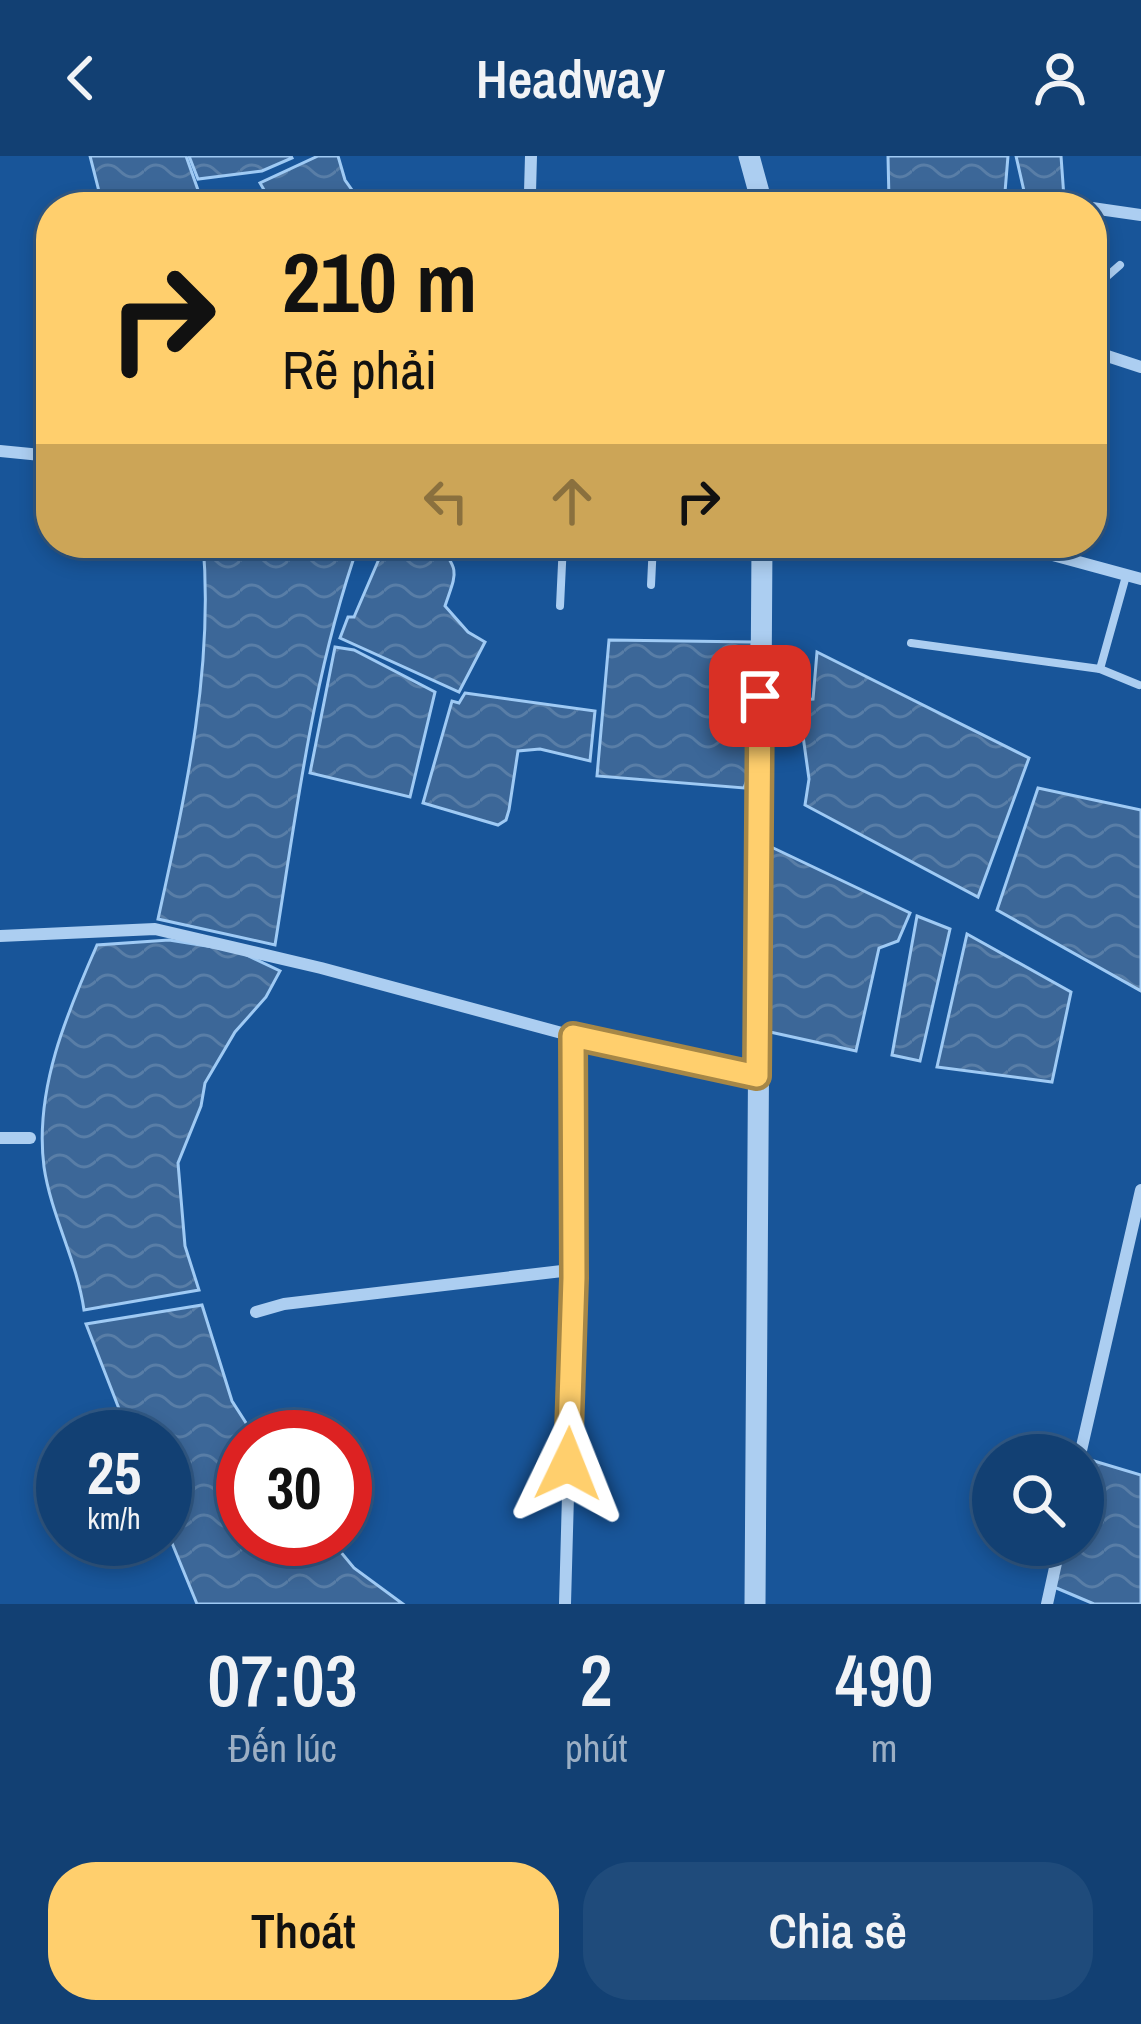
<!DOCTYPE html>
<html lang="vi">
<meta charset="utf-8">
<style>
:root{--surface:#124073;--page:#1f4b7b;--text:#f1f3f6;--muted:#9cafc4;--line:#315985;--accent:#ffcf6d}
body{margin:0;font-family:"Archivo Narrow",sans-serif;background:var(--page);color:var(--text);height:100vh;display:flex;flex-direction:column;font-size:45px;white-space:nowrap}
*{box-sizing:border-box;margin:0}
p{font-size:39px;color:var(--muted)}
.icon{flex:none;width:66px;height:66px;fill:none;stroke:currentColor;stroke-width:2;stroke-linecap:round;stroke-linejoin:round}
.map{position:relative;height:1448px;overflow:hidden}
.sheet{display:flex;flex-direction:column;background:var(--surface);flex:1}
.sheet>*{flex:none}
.hud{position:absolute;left:36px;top:36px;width:1071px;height:366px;border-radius:48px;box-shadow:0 6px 18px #0003,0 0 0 3px var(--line);background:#ffcf6d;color:#111;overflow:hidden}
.controls{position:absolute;left:972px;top:1278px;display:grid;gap:24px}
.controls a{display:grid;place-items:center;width:132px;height:132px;border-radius:50%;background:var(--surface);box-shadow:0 6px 18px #0003,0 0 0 3px var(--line);font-size:60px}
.speed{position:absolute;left:36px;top:1254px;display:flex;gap:24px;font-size:60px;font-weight:700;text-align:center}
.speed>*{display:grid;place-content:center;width:156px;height:156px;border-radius:50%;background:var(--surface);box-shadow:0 6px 18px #0003,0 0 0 3px var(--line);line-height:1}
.speed small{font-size:30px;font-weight:400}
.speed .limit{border:18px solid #d22;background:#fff;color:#111}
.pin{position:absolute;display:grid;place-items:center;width:102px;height:102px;color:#fff;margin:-51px;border-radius:24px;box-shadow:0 6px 18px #0006}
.me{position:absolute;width:132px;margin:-66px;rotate:2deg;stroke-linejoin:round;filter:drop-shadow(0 0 9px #0008)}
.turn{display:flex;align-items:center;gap:42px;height:252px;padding:0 48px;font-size:54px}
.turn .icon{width:156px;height:156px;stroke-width:2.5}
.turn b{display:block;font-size:84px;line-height:102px}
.lanes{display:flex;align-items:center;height:114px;padding:0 48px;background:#0003;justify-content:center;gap:60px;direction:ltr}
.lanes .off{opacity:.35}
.eta{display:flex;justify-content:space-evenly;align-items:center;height:204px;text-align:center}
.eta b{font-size:72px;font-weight:600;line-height:84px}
.action{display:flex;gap:24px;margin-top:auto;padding:24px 48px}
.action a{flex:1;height:138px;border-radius:48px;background:var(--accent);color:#111;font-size:48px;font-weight:600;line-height:138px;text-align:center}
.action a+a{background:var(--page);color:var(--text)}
header{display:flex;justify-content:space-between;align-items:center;height:156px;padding:0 48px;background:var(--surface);font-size:54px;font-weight:600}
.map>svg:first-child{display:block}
.water{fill:url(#water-waves);stroke:#9fcaf4;stroke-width:3}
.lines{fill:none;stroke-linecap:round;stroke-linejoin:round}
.service{stroke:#accef1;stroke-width:8}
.minor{stroke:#accef1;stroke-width:12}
.tertiary{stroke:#accef1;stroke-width:21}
.route-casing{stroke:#a68747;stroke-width:30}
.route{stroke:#ffcf6d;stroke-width:21}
</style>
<header><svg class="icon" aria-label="back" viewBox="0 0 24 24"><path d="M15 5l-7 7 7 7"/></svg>Headway<svg class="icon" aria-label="person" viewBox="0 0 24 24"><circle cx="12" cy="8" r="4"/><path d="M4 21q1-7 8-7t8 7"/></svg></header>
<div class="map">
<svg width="1141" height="1448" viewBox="0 0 1141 1448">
<defs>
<pattern id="water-waves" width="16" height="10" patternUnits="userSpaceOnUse" patternTransform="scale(3)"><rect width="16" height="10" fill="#3c6798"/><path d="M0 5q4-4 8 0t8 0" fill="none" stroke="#597ea7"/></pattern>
</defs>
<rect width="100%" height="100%" fill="#185599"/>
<g class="water">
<polygon points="90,0 186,0 204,51 103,51"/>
<polygon points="189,0 291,0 292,2 262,15 198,23"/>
<polygon points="318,0 338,0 345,24 364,51 274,51 260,27"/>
<polygon points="888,0 1008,0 1005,36 889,44"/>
<polygon points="1016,0 1061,0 1064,42 1024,35"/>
<path d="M203,387h156c-46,130 -62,266 -84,402l-117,-26c27,-123 56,-249 45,-376z"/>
<path d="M366,387h71c24,28 19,30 8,63l23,26 17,10 -26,50 -119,-54 8,-21h6l25,-58 -16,-9z"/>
<polygon points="609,484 752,486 751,613 744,632 597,620"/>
<polygon points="335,491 354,494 435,536 410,641 310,617"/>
<polygon points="817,496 1029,602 978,741 805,649 809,623 798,544 813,543"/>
<polygon points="465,537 595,555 590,605 540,593 518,595 509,654 506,664 498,669 423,647 452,545 459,547"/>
<polygon points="1038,632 1141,654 1141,835 997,754"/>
<polygon points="767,689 910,757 898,785 879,792 856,895 770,876"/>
<polygon points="917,760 950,773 920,905 892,899"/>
<polygon points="967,778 1071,836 1052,926 937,911"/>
<path d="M169,784l69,11 42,20 -14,26 -31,35 -30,51 -4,23 -23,57 7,83 14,44 -115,20c-7,-49 -33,-95 -40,-143 -10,-77 23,-154 53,-222z"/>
<polygon points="202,1149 232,1245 255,1281 243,1281 243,1383 330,1383 354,1412 403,1448 197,1448 165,1370 165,1281 130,1281 86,1168"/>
<polygon points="1084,1302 1141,1319 1141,1448 1094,1448 1054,1431 1064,1389 1083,1389"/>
</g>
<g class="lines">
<g class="service">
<polyline points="1092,141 1104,123 1120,109"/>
<polyline points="1092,266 1103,199"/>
<polyline points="651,429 653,387"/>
<polyline points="560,450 563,387"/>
<polyline points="911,487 1100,513 1139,529"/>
<polyline points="1100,513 1126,420"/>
</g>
<g class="minor">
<polyline points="531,0 530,36 533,40 755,51"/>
<polyline points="1092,52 1141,59"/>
<polyline points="1092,195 1141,211"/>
<polyline points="0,295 51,300"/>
<polyline points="871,387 904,394 957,396 1027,392 1141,423"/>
<polyline points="0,780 155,773 321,812 584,883 757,920"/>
<polyline points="573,880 574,1122"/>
<polyline points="0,982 30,982"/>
<polyline points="256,1156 284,1148 562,1115 574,1122 565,1448"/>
<polyline points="1080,1299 1141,1034"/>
<polyline points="1047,1448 1060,1389"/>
</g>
<g class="tertiary">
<polyline points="749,0 763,51"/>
<polyline points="755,1448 762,387"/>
</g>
</g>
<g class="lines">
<g class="route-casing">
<polyline id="route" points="568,1308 574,1122 573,880 757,920 760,540"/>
</g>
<use href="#route" class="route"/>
</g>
</svg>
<div class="controls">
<a><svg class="icon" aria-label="search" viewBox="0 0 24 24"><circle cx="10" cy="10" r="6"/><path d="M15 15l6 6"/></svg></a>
</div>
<div class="speed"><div>25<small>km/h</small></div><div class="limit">30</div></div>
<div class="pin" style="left:760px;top:540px;background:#d93025"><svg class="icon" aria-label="arrive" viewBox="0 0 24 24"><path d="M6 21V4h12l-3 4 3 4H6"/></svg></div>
<svg class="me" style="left:568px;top:1308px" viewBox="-20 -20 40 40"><path d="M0-17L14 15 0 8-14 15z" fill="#ffcf6d" stroke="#fff" stroke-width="4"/></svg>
<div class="hud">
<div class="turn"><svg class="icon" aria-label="right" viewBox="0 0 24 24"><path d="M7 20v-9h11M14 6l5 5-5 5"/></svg><div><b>210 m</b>Rẽ phải</div></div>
<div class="lanes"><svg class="icon off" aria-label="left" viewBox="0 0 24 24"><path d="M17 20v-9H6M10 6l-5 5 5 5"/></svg><svg class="icon off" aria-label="ahead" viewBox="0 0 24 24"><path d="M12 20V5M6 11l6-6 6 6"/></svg><svg class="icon" aria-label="right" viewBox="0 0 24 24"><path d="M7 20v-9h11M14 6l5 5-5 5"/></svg></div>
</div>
</div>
<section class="sheet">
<div class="eta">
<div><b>07:03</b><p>Đến lúc</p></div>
<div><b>2</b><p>phút</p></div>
<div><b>490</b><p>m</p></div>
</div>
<div class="action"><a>Thoát</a><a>Chia sẻ</a></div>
</section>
